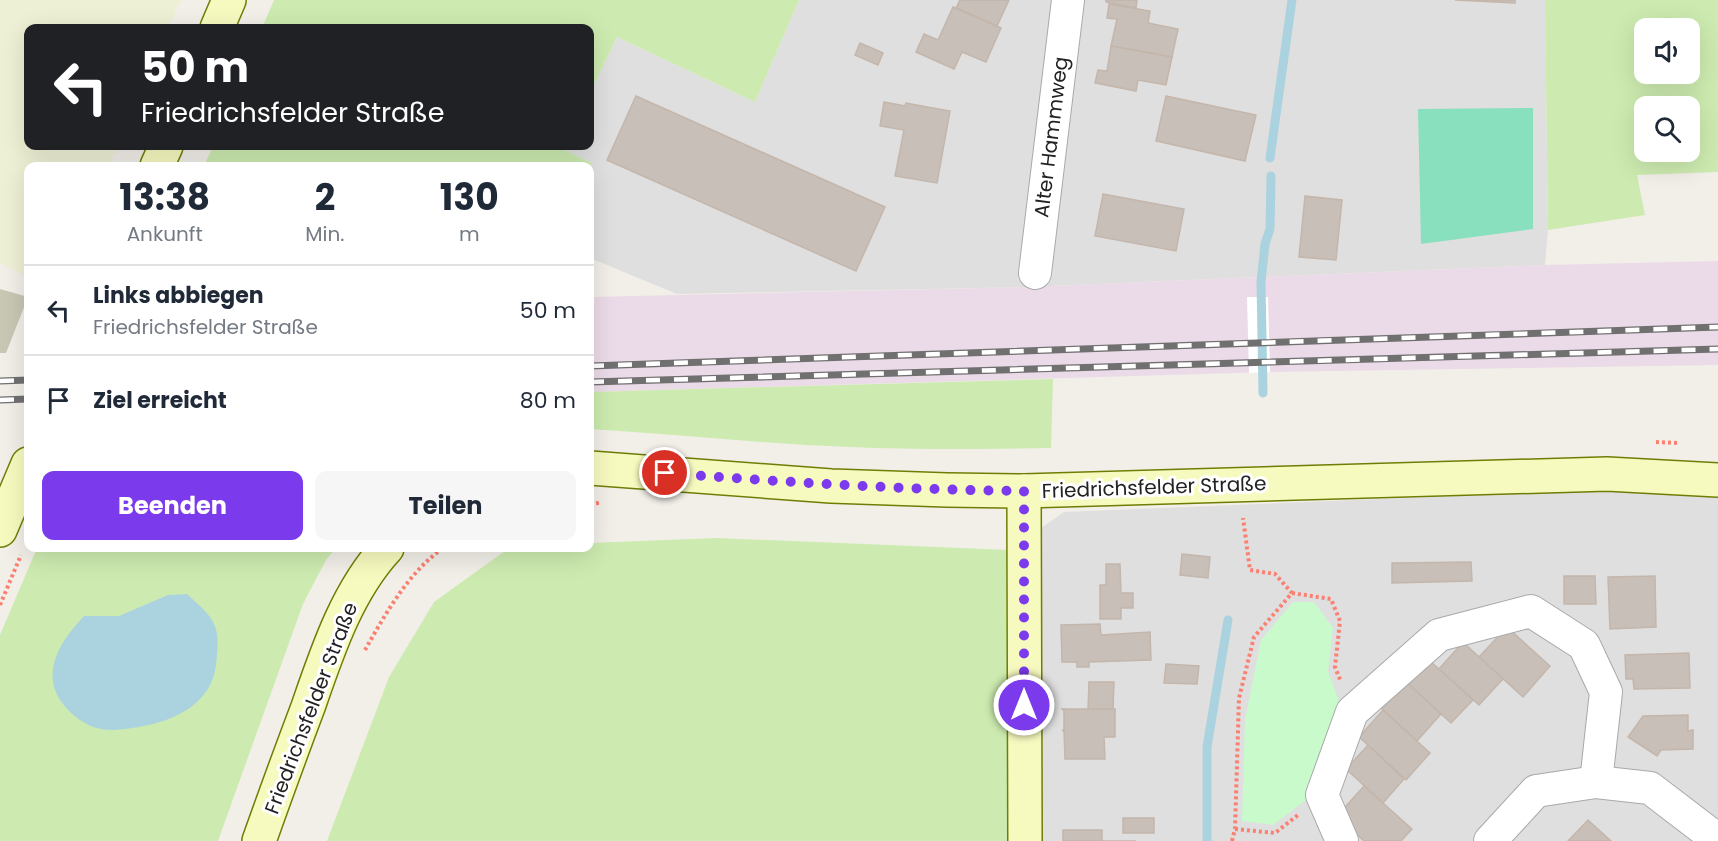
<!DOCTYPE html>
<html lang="de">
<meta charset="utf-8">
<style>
:root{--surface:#fff;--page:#f6f6f7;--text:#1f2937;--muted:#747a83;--line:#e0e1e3;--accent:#7c3aed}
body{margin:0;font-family:Poppins,sans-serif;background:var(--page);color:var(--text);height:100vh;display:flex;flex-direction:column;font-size:22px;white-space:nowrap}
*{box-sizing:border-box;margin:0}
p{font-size:20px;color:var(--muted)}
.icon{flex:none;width:33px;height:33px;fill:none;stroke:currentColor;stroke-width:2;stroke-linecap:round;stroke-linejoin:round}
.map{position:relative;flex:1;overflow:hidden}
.panel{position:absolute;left:24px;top:162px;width:570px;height:390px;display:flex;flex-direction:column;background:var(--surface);border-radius:12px;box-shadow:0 6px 24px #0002}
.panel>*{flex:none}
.guide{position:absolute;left:24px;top:24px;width:570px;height:126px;border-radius:12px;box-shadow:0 6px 24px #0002;background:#202124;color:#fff;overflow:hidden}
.buttons{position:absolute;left:1634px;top:18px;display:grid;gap:12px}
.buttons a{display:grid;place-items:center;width:66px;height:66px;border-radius:12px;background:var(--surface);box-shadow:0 6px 24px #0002;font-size:30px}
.pin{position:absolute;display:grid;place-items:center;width:51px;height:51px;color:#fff;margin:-26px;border:3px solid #fff;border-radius:50%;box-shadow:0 2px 6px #0007}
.me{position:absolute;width:66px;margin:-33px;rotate:0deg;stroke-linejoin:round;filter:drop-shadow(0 0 4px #0008)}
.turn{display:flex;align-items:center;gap:21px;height:126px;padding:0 18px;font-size:27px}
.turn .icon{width:78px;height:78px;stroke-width:2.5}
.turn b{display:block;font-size:42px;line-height:51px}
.eta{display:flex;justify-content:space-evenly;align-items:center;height:102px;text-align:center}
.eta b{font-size:36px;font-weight:700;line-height:42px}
.cta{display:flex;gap:12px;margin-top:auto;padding:12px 18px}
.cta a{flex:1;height:69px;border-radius:12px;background:var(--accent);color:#fff;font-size:24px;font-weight:700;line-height:69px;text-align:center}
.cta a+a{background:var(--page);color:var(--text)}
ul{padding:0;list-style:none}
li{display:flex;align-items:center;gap:18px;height:90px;padding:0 18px;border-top:2px solid var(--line)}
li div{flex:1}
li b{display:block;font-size:22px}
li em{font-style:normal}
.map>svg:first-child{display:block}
.residential{fill:#e0dfdf}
.industrial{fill:#ebdbe8}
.construction{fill:#c7c7b4}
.farmland{fill:#eef0d5}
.grass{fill:#cdebb0;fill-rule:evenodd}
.park{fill:#c8facc}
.pitch{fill:#88e0be}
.water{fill:#aad3df}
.pier{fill:#fff}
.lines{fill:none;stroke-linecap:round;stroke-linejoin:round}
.stream{stroke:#aad3df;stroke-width:9}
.building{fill:#c7bfb8;stroke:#c4b6ab;stroke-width:1.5}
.street-casing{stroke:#a9a9a9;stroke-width:34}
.secondary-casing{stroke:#707d05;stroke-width:36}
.path{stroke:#fa8072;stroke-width:4;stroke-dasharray:3 3;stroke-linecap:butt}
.street{stroke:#fff;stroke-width:32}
.secondary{stroke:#f7fabf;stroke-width:33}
.rail-casing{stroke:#707070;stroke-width:7}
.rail{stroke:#fff;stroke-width:4.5;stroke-dasharray:14;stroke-linecap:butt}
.route{stroke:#7c3aed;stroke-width:10;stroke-dasharray:0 18}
.labels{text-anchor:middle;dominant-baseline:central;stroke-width:6;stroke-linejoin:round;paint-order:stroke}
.street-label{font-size:20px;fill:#222;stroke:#fff}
</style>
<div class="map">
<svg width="1718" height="841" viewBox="0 0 1718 841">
<rect width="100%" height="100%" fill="#f2efe9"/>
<g class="residential">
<polygon points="799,0 1545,0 1548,230 1545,265 1027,287 677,294 590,258 590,170 592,163 562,149 564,146 590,146 590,93 617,37 755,102"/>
<polygon points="1718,485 1718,841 1009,841 1009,550 1064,512"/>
</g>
<polygon class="industrial" points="1718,261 1718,365 1270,372 590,392 590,297 1027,287 1545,265"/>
<polygon class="construction" points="0,289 28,297 6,353 0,353"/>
<polygon class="farmland" points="0,0 181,0 168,28 28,28 28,146 117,146 108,166 28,166 28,277 0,263"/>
<g class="grass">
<polygon points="274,0 799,0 755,102 617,37 590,93 590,28 262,28"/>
<path d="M1545,0h173v172l-81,3 8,40 -97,15zM1644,28h45v46h-45zM1689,106v46h-45v-46z"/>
<polygon points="213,146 564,146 562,149 592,163 590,170 590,166 204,166"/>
<path d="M1053,379l-2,69c-67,1 -134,2 -201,-1 -87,-3 -174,-13 -260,-18v-37z"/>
<polygon points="717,538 1009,550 1009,841 327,841 389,677 434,602 509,548 590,548 590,543"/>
<polygon points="37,548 336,548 326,560 303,604 218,841 0,841 0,635"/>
</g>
<polygon class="park" points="1293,602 1314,602 1333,628 1328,671 1342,710 1315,793 1273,825 1242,821 1245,720 1261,640"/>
<polygon class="pitch" points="1533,108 1533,229 1421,244 1418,109"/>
<path class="water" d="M187,594c29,26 34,31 29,71 -5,42 -47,58 -84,63 -11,2 -25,3 -36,0 -15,-5 -27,-15 -36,-28 -19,-30 2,-61 24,-84h35l49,-21z"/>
<polygon class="pier" points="1247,297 1268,297 1270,372 1249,373"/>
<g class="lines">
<g class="stream">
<polyline points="1270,158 1292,0"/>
<polyline points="1263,393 1261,282 1265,244 1270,229 1271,176"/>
<polyline points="1207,841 1207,747 1228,620"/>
</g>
</g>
<g class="building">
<polygon points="960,0 1009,0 997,26 956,8"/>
<polygon points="1106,0 1137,0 1136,8 1106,2"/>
<polygon points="1455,0 1515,0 1515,3"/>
<polygon points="1109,4 1150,11 1148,23 1178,29 1172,57 1111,46 1117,19 1107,18"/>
<polygon points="953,7 1001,28 986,62 962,52 954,69 916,52 924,34 938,40"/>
<polygon points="860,43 883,53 878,65 855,55"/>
<polygon points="1111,46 1172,57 1166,85 1138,80 1136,91 1095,83 1098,70 1107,71"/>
<polygon points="636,96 885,207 856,271 607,160"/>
<polygon points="1166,96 1256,115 1245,161 1156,141"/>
<polygon points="884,102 905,106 906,103 950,111 937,183 895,176 904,130 880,126"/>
<polygon points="1103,194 1184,209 1176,251 1095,236"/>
<polygon points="1305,196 1342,200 1336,260 1299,257"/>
<polygon points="1182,554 1210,557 1208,578 1180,575"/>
<polygon points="1471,562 1472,581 1392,583 1392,563"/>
<polygon points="1106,564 1120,564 1121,593 1133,593 1133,608 1121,608 1121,619 1100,619 1100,585 1106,585"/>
<polygon points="1564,576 1595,576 1596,604 1564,604"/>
<polygon points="1655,576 1656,627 1610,629 1608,577"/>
<polygon points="1100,624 1101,635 1150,632 1151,660 1089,662 1089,667 1077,667 1077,662 1062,662 1061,625"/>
<polygon points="1507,627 1550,666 1523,697 1479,657"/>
<polygon points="1463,642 1503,679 1479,705 1439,669"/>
<polygon points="1689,653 1690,688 1634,689 1633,679 1626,679 1625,655"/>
<polygon points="1429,660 1473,700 1451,723 1407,683"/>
<polygon points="1166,664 1199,666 1197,684 1164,683"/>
<polygon points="1404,680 1441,714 1417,741 1380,707"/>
<polygon points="1089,682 1114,682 1113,709 1088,709"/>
<polygon points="1062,709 1115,709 1115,737 1104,737 1105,759 1065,759 1064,730 1062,731 1064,729 1064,711"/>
<polygon points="1383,710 1430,753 1406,780 1359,737"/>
<polygon points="1688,715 1688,731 1693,730 1693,749 1661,750 1657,756 1628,737 1643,716"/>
<polygon points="1368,745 1404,779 1383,803 1346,769"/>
<polygon points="1364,786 1412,829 1401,841 1364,841 1337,816"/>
<rect x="1123" y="818" width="31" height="15"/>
<polygon points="1588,820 1611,841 1568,841"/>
<polygon points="1063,830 1102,830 1102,841 1136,841 1063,841"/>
</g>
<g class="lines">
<g class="street-casing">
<g id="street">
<polyline points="1035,273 1068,0"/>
<polyline points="1342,841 1322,795 1352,712 1439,635 1531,611 1584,645 1606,692 1596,782"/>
<polyline points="1490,841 1536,791 1596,782 1650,788 1718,840"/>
</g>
</g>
<g class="secondary-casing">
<g id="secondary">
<polyline points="217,28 229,0"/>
<polyline points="157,166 166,146"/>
<polyline points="590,468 831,486 947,490 1024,491 1607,474 1718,480"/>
<polyline points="1024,491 1025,841"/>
<polyline points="0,530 28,464"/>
<path d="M259,841c16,-45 32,-89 49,-134 19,-55 39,-116 79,-159"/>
</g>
</g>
<g class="path">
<polyline points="1656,442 1678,443"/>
<polyline points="590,504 599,503"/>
<polyline points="1292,593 1331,599 1340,621 1335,667 1341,682"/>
<polyline points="0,605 21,555"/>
<path d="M365,650c21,-37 43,-77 78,-102"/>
<polyline points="1235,829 1275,833 1298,815"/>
<polyline points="1232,841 1235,829 1239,698 1254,637 1292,593 1275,574 1250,570 1243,518"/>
</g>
<use href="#street" class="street"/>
<use href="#secondary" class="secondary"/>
<g class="rail-casing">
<g id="rail">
<polyline points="590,366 1718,327"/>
<polyline points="0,381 28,380"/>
<polyline points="590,382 1718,349"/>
<polyline points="0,400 28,399"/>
</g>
</g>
<use href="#rail" class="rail"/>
</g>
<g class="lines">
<path class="route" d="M665,473c120,9 239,17 359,18v214"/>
</g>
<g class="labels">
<g class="street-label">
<text transform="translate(1051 137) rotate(-83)">Alter Hammweg</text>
<text transform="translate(1154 487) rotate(-2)">Friedrichsfelder Straße</text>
<text transform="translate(311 708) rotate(-69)">Friedrichsfelder Straße</text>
</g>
</g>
</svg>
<div class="buttons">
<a><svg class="icon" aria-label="sound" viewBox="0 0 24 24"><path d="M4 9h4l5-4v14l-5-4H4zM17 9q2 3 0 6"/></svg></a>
<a><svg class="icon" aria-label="search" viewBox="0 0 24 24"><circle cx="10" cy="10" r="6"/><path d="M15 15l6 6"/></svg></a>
</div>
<div class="pin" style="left:665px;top:473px;background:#d93025"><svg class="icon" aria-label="arrive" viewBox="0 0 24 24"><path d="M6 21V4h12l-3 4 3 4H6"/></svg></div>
<svg class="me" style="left:1024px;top:705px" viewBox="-20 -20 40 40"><circle r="17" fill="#7c3aed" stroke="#fff" stroke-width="3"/><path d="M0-11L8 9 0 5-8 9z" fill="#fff"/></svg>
<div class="guide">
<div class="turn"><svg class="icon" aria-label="left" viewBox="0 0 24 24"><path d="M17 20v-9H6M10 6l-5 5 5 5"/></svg><div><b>50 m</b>Friedrichsfelder Straße</div></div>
</div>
<section class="panel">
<div class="eta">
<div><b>13:38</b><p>Ankunft</p></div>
<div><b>2</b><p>Min.</p></div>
<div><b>130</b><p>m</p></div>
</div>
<ul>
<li><svg class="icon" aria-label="left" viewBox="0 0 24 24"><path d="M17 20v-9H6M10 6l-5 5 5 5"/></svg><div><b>Links abbiegen</b><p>Friedrichsfelder Straße</p></div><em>50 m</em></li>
<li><svg class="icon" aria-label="arrive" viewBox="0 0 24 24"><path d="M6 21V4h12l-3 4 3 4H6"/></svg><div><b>Ziel erreicht</b></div><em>80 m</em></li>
</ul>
<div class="cta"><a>Beenden</a><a>Teilen</a></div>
</section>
</div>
